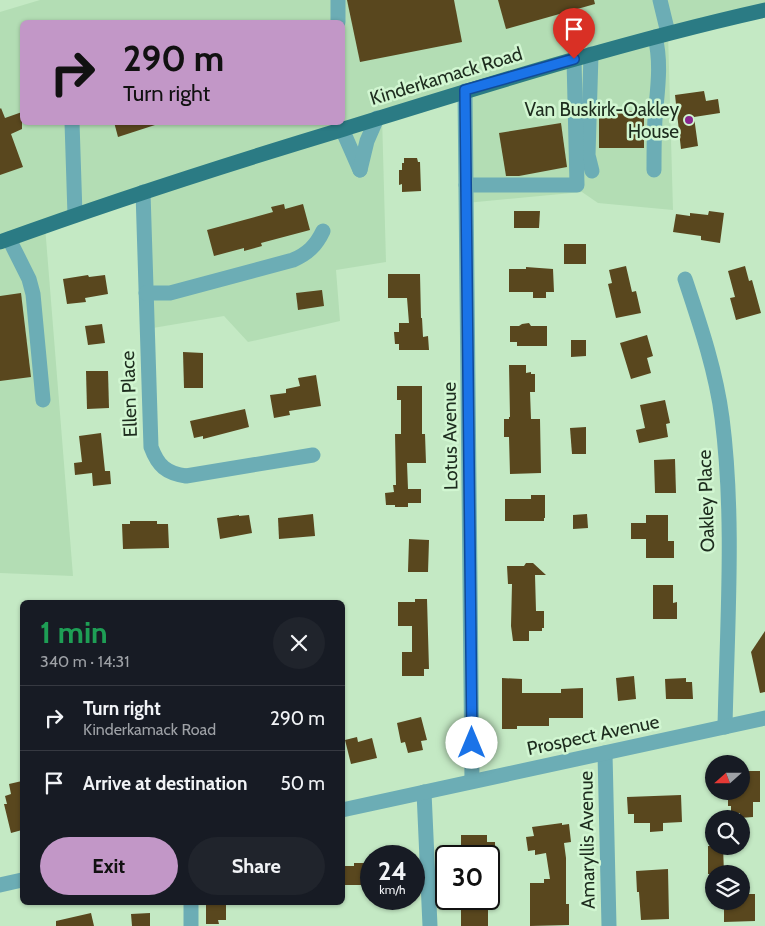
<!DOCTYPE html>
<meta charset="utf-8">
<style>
:root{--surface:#171b24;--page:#20242c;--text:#f1f3f6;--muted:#9ea1a6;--line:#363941;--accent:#c297c7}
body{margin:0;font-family:Cabin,sans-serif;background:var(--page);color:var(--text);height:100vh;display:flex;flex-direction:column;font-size:19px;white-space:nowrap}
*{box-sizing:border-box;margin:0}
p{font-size:16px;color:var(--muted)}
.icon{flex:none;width:28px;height:28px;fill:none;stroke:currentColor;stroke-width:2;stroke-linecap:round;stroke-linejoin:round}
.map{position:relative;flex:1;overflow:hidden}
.details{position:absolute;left:20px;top:600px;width:325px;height:305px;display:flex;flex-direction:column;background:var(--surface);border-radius:8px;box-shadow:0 1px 4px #0004}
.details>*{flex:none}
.hud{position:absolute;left:20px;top:20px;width:325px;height:105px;border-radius:8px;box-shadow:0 1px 4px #0004;background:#c297c7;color:#111;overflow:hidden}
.needle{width:32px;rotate:249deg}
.buttons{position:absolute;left:705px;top:755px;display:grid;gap:10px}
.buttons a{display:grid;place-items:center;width:45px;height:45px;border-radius:50%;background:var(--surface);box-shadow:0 1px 4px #0004;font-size:25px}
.speed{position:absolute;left:360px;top:845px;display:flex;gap:10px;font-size:25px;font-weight:700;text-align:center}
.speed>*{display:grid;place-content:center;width:65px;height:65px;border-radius:50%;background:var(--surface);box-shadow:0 1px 4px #0004;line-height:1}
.speed small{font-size:12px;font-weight:400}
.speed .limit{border:2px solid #111;border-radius:8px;background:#fff;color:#111}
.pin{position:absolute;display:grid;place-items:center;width:42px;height:42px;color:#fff;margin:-51px -21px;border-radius:50% 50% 50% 0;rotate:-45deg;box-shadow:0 0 5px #0007}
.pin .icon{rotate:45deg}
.me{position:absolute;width:55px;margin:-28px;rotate:0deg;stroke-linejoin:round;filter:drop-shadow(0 0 4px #0008)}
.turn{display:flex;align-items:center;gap:18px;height:105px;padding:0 20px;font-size:22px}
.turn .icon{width:65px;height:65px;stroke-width:2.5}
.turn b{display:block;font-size:35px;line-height:42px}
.round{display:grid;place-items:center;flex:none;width:52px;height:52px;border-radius:26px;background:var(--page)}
.summary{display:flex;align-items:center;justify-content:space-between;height:85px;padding:0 20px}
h1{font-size:30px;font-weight:800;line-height:38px;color:#1e9e55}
.action{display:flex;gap:10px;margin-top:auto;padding:10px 20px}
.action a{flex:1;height:58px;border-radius:30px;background:var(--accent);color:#111;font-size:20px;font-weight:800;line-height:58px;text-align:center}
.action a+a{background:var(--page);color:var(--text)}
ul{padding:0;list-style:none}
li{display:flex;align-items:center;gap:15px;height:65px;padding:0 20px;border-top:1px solid var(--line)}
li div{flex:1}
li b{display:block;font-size:19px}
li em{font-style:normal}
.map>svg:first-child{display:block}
.built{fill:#b3ddb4;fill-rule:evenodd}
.building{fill:#59471e}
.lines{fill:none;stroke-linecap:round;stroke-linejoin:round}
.minor{stroke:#6cadb5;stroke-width:15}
.major{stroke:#2b7b84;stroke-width:15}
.route-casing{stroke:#114b97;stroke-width:12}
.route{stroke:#1a73e8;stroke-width:9}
.poi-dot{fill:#89268e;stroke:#d1f6d1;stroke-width:2}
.labels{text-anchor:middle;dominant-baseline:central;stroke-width:5;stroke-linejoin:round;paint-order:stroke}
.street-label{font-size:19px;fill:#1d2c1e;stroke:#d1f6d1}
.poi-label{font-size:19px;fill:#1d2c1e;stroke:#d1f6d1;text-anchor:end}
</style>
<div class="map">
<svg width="765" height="926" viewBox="0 0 765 926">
<rect width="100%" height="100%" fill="#c4e9c4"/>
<path class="built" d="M40,0h725v10l-97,23 5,177 -75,-7 -16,-11 -116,11 -1,-112 -83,25 4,146 -50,8 4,51 -92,21 -24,-26 -77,13 -4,-137 -98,34 28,350 -73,-3v-561zM22,22h320v100h-320z"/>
<g class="building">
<polygon points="347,0 454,0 462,42 360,62"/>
<polygon points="498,0 594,0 595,4 506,29"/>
<polygon points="704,91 706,101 718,99 720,113 694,117 698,146 681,149 675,95"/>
<polygon points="1,108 5,118 22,112 22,129 11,134 23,167 0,175 0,109"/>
<rect x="599" y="111" width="45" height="37"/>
<polygon points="114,122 155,122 155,125 118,137"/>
<polygon points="561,123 567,167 519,176 506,176 499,133"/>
<polygon points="404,158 417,158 418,162 420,162 421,191 402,192 402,184 399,185 399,170 402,170 402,163 404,163"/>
<polygon points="284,204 285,209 303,204 310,230 261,243 262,246 244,251 244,248 214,256 207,230 273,212 271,207"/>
<polygon points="514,211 540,211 539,228 514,228"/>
<polygon points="709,211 724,213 720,243 701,240 701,236 673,232 676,214 690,216 690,213 708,215"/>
<rect x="564" y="244" width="22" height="20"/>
<polygon points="626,266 632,292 636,291 641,313 616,318 608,284 612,283 609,270"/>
<polygon points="745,266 749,281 752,280 761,313 736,320 730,298 735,297 728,271"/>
<polygon points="526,267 553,269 554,292 546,292 546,298 533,298 533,292 509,292 509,269 526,269"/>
<polygon points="388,274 420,274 421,318 422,318 423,337 428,336 429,350 399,350 399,344 395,344 394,332 399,332 399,323 409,323 407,298 388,298"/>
<polygon points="88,275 89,277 105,275 108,294 85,298 86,302 67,304 63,279"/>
<polygon points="322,290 324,306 298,310 296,293"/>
<polygon points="21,293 31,377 0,381 0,296"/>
<polygon points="529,323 531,326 547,326 547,346 517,346 517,342 510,342 510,326 519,326 522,324"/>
<polygon points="102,324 105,343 88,345 85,326"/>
<polygon points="647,335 653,356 647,358 651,373 631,379 620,343"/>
<polygon points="571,340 586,340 586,356 571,357"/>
<polygon points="183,352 203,353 203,388 184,388"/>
<polygon points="509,365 526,365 526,373 531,372 531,374 535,374 535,392 530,392 531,419 540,419 541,473 510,474 509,437 504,437 504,419 509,419 509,417 510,417"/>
<polygon points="86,371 108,371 109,408 87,409"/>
<polygon points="316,375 321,406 289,411 290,415 274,418 270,395 286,393 286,389 300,386 298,378"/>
<polygon points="397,386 422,386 422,434 425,434 426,463 407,463 408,489 421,489 421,503 408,503 408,507 395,507 395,505 386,505 385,493 394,492 393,485 396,485 395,434 401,434 401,400 397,400"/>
<polygon points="665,400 670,423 666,424 668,437 639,443 636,430 645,428 640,405"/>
<polygon points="245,409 249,427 203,439 203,436 194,438 190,421"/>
<polygon points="586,427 586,454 572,454 570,428"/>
<polygon points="101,433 105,471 110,471 111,484 93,486 92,473 75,475 74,463 82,462 79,436"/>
<polygon points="675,459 676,493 655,493 654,460"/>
<polygon points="531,495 545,495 545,518 544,518 544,521 505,521 505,499 531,499"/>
<polygon points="313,514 315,536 279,539 278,518"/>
<polygon points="587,514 588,528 573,529 573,515"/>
<polygon points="239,515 239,516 249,515 252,533 220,539 217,518"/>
<polygon points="646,515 668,515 668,541 674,541 674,558 646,558 646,539 631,539 631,523 646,523"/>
<polygon points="130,521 157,521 157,524 168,524 169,548 123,549 122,524 130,524"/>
<polygon points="409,539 429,540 428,572 408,572"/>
<polygon points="526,563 533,563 546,575 535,575 536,611 544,611 544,628 542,628 542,631 529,631 529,641 513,641 511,626 512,584 508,584 507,566 524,566"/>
<polygon points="653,585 673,585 673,603 677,602 677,619 653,619"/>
<polygon points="415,599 427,599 429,669 424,669 424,676 402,676 402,652 412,652 412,626 398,626 398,602 415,602"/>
<polygon points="765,631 765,692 760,693 751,652"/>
<polygon points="634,676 636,699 618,701 616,678"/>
<polygon points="502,678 522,679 522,693 561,693 561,689 583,688 583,718 549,718 549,726 517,726 517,729 502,729"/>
<polygon points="686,678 686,682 692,682 693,699 666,699 665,679"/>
<polygon points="421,717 427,740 421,741 423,750 408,753 405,742 401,743 397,723"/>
<polygon points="357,737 358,742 372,738 377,758 351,764 345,740"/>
<polygon points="741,771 760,771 760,802 753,802 753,817 740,818 740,813 731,813 731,806 728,806 728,791 741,791"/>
<polygon points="22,781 22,830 11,833 4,804 7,804 5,796 11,794 9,784"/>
<polygon points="681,795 682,822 663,823 663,831 650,832 650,823 634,823 634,814 628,814 627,797"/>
<polygon points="562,823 562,825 569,824 571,842 564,843 566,858 566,904 569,904 569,925 530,926 530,883 544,883 544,879 550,879 546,853 535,855 535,850 528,851 526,837 534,836 532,827"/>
<polygon points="461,835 487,835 487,842 495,842 495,856 461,856"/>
<polygon points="708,846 723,846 724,874 708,874"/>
<polygon points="354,863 371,863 371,885 344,885 344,866 354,866"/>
<polygon points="668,869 669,919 641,920 639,892 637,892 636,871"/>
<polygon points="741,894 755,894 755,921 724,922 724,901 741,901"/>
<polygon points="206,902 226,902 226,920 218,920 219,924 206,924"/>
<rect x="461" y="904" width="27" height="22"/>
<polygon points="91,913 94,926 56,926 56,921"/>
<polygon points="150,913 150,926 132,926 131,914"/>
</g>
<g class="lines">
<g class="minor">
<polyline points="338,0 338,22"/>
<polyline points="660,0 668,33"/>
<polyline points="591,54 588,155 592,171"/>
<polyline points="465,91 472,781"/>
<polyline points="72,122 75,215"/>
<polyline points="342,129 360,170"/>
<polyline points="360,170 367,141 377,118"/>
<path d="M654,170c0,-17 0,-34 1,-51 2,-27 7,-55 0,-82"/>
<polyline points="466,185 577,185 574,59"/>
<path d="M143,192l8,255c7,19 15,26 35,29l127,-21"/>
<polyline points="9,239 29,279 33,294 43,400"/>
<path d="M685,279c15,45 31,92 37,139 13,101 5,208 3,309"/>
<path d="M146,293h24l123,-33c14,-6 23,-14 30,-29"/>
<polyline points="605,753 609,926"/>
<polyline points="424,792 430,926"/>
<polyline points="342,810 765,718"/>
<polyline points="0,885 22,880"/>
<polyline points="191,902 191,926"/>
</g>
<path class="major" d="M0,242c113,-41 228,-78 344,-113 139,-43 278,-87 421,-119"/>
</g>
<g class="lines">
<g class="route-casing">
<polyline id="route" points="472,743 465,90 574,59"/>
</g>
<use href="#route" class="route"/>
</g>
<circle class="poi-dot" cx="689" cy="120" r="5"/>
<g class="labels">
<g class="street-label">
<text transform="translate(446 76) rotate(-17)">Kinderkamack Road</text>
<text transform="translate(129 394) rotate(-92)">Ellen Place</text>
<text transform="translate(450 436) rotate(-91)">Lotus Avenue</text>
<text transform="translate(706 501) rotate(-92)">Oakley Place</text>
<text transform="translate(593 735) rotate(-12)">Prospect Avenue</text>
<text transform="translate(587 840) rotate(-91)">Amaryllis Avenue</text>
</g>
<g class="poi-label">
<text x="679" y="109">Van Buskirk-Oakley<tspan x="679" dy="22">House</tspan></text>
</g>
</g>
</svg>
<div class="buttons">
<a><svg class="needle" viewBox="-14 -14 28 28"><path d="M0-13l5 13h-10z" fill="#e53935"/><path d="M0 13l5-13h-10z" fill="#9ea1a6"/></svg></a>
<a><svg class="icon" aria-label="search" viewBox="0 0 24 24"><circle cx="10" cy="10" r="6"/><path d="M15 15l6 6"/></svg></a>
<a><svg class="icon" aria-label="layers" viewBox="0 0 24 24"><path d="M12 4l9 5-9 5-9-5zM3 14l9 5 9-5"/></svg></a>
</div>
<div class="speed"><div>24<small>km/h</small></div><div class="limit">30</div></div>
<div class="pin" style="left:574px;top:59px;background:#d93025"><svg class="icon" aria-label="arrive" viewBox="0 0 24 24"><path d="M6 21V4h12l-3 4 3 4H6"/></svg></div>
<svg class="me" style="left:472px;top:743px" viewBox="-20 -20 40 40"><circle r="19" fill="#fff"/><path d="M0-13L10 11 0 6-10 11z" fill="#1a73e8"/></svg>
<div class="hud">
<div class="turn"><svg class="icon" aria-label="right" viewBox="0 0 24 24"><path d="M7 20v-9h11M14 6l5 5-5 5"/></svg><div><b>290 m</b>Turn right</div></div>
</div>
<section class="details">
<div class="summary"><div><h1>1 min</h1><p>340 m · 14:31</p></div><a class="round"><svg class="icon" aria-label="close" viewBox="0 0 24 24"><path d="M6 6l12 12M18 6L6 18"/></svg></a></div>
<ul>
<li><svg class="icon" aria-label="right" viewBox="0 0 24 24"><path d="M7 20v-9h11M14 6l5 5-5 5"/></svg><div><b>Turn right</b><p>Kinderkamack Road</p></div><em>290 m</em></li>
<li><svg class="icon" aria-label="arrive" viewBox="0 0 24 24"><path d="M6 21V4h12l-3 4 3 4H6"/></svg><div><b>Arrive at destination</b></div><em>50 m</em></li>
</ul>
<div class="action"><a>Exit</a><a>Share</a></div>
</section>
</div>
